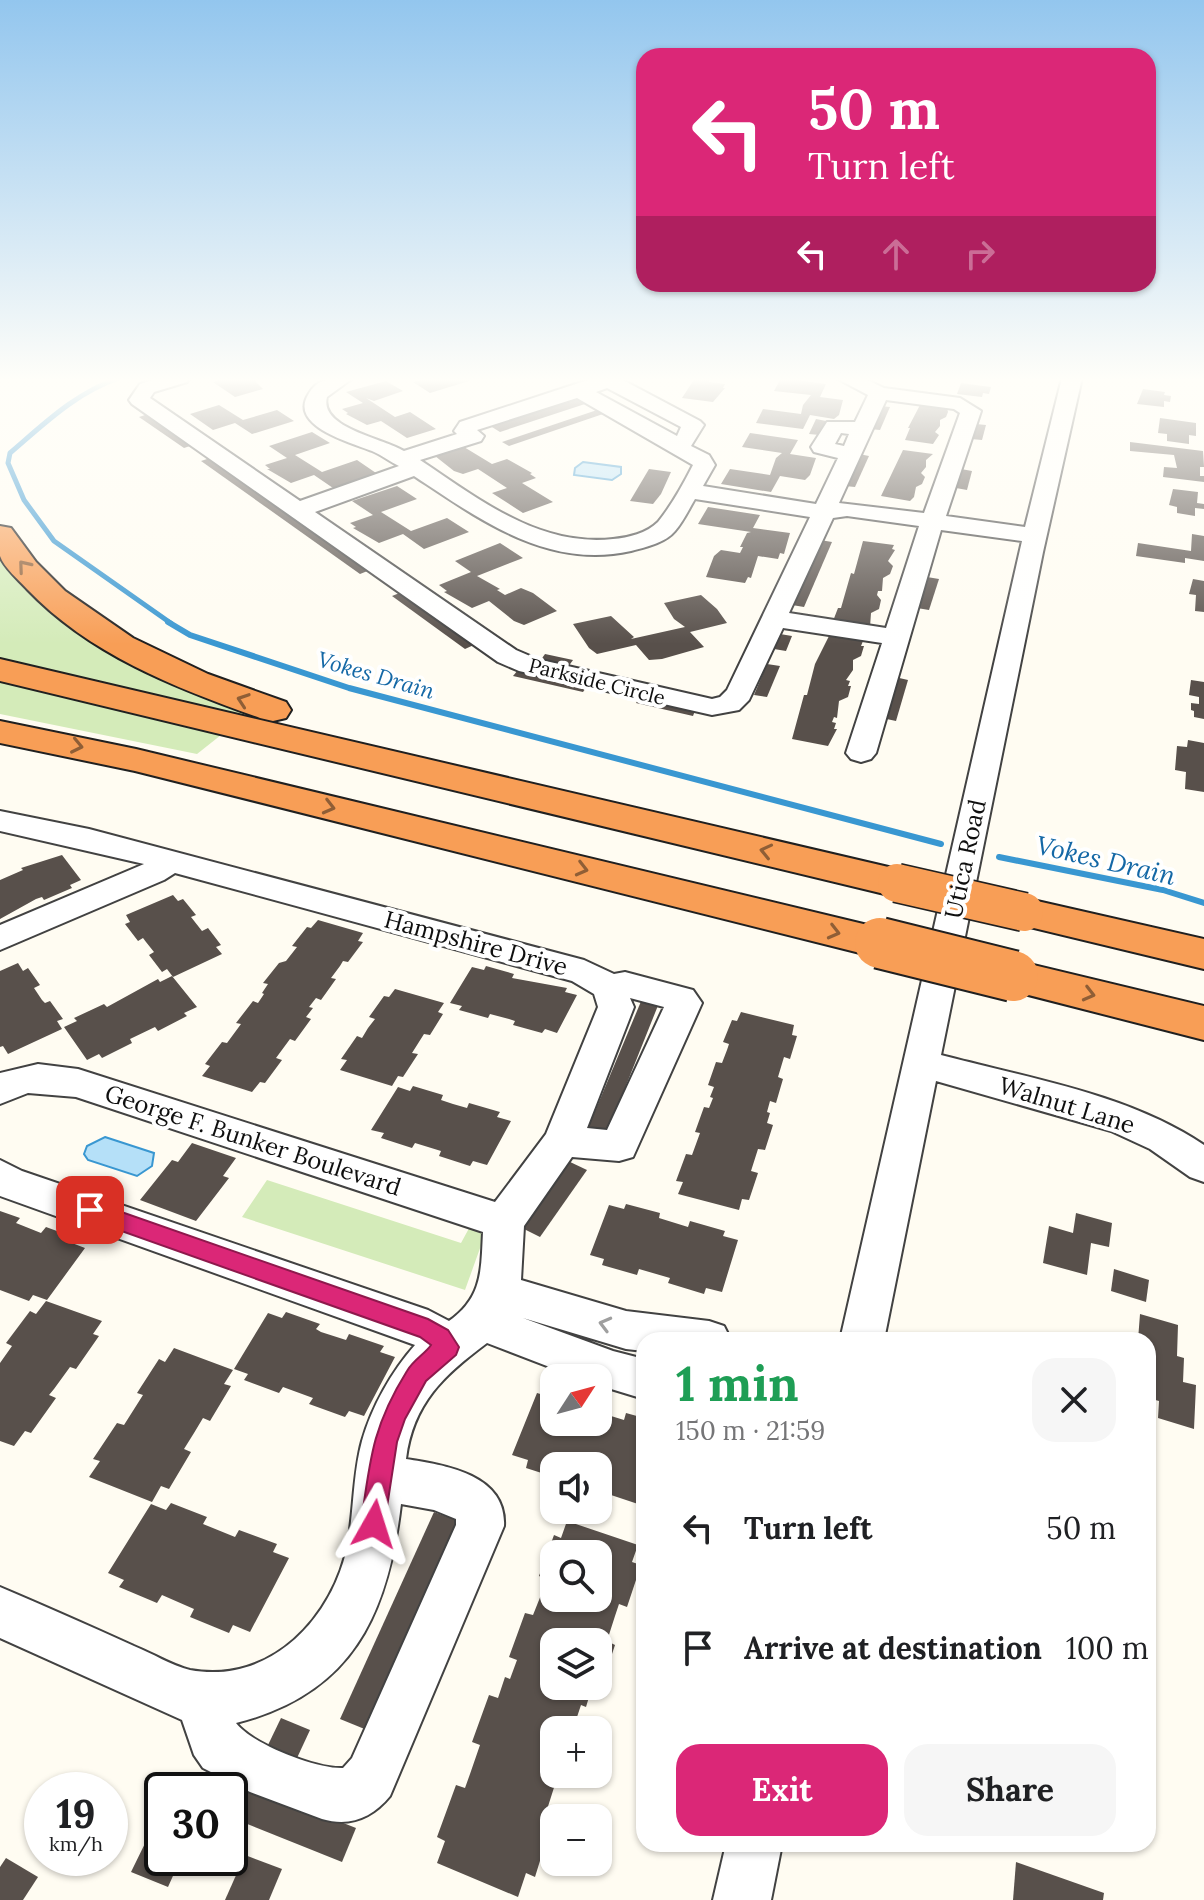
<!DOCTYPE html>
<meta charset="utf-8">
<style>
:root{--surface:#fff;--page:#f6f6f6;--text:#202124;--muted:#757577;--accent:#db2777}
body{margin:0;font-family:Lora,serif;background:var(--page);color:var(--text);height:100vh;display:flex;flex-direction:column;font-size:30px;white-space:nowrap}
*{box-sizing:border-box;margin:0}
p{font-size:26px;color:var(--muted)}
.icon{flex:none;width:44px;height:44px;fill:none;stroke:currentColor;stroke-width:2;stroke-linecap:round;stroke-linejoin:round}
.map{position:relative;flex:1;overflow:hidden}
.side{position:absolute;left:636px;top:1332px;width:520px;height:520px;display:flex;flex-direction:column;background:var(--surface);border-radius:24px;box-shadow:0 2px 6px #0004}
.side>*{flex:none}
.guide{position:absolute;left:636px;top:48px;width:520px;height:244px;border-radius:24px;box-shadow:0 2px 6px #0004;background:#db2777;color:#fff;overflow:hidden}
.needle{width:52px;rotate:54deg}
.controls{position:absolute;left:540px;top:1364px;display:grid;gap:16px}
.controls a{display:grid;place-items:center;width:72px;height:72px;border-radius:16px;background:var(--surface);box-shadow:0 2px 6px #0004;font-size:40px}
.speed{position:absolute;left:24px;top:1772px;display:flex;gap:16px;font-size:40px;font-weight:700;text-align:center}
.speed>*{display:grid;place-content:center;width:104px;height:104px;border-radius:50%;background:var(--surface);box-shadow:0 2px 6px #0004;line-height:1}
.speed small{font-size:20px;font-weight:400}
.speed .limit{border:4px solid #111;border-radius:12px;background:#fff;color:#111}
.pin{position:absolute;display:grid;place-items:center;width:68px;height:68px;color:#fff;margin:-34px;border-radius:16px;box-shadow:0 4px 12px #0006}
.me{position:absolute;width:88px;margin:-44px;rotate:6deg;stroke-linejoin:round;filter:drop-shadow(0 0 6px #0008)}
.turn{display:flex;align-items:center;gap:28px;height:168px;padding:0 40px;font-size:36px}
.turn .icon{width:104px;height:104px;stroke-width:2.5}
.turn b{display:block;font-size:56px;line-height:68px}
.lanes{display:flex;align-items:center;height:76px;padding:0 40px;background:#0003;justify-content:center;gap:40px;direction:ltr}
.lanes .off{opacity:.35}
.round{display:grid;place-items:center;flex:none;width:84px;height:84px;border-radius:24px;background:var(--page)}
.overview{display:flex;align-items:center;justify-content:space-between;height:136px;padding:0 40px}
h1{font-size:48px;font-weight:700;line-height:60px;color:#1e9e55}
.cta{display:flex;gap:16px;margin-top:auto;padding:16px 40px}
.cta a{flex:1;height:92px;border-radius:24px;background:var(--accent);color:#fff;font-size:32px;font-weight:700;line-height:92px;text-align:center}
.cta a+a{background:var(--page);color:var(--text)}
ul{padding:0;list-style:none}
li{display:flex;align-items:center;gap:24px;height:120px;padding:0 40px}
li div{flex:1}
li b{display:block;font-size:30px}
li em{font-style:normal}
.map>svg:first-child{display:block}
.green{fill:#d4ebb9}
.water{fill:#b5e0f8;stroke:#3997d1;stroke-width:2}
.lines{fill:none;stroke-linecap:round;stroke-linejoin:round}
.stream-far1{stroke:#3997d1;stroke-width:5}
.stream{stroke:#3997d1;stroke-width:6}
.building{fill:#58504b;fill-rule:evenodd}
.minor-casing{stroke:#424242;stroke-width:4}
.highway-casing{stroke:#202020;stroke-width:4}
.minor{fill:#fff;fill-rule:evenodd}
.highway{fill:#f89e56;fill-rule:evenodd}
.highway-bridge-far1-casing{stroke:#202020;stroke-width:41;stroke-linecap:butt}
.highway-bridge-casing{stroke:#202020;stroke-width:54;stroke-linecap:butt}
.highway-bridge-far1{stroke:#f89e56;stroke-width:38}
.highway-bridge{stroke:#f89e56;stroke-width:50}
.oneway{stroke:#8f5e36}
.oneway2{stroke:#9f9f9f}
.route{fill:#db2777;stroke:#8e194d;stroke-width:2}
.labels{text-anchor:middle;dominant-baseline:central;stroke-width:8;stroke-linejoin:round;paint-order:stroke}
.far-street-label{font-size:20px;fill:#0f0f0f;stroke:#fff}
.far-water-label{font-size:22px;font-style:italic;fill:#1468a6;stroke:#fff}
.street-label{font-size:24px;fill:#0f0f0f;stroke:#fff}
.water-label{font-size:26px;font-style:italic;fill:#1468a6;stroke:#fff}
</style>
<div class="map">
<svg width="1204" height="1900" viewBox="0 0 1204 1900">
<rect width="100%" height="100%" fill="#fffcf2"/>
<g class="green">
<polygon points="0,554 27,586 270,718 268,721 0,658"/>
<polygon points="0,682 221,735 197,754 0,714"/>
<polygon points="267,1180 461,1243 473,1221 488,1226 465,1290 242,1217"/>
</g>
<g class="water">
<polygon points="583,462 621,467 621,474 612,480 574,475 575,468"/>
<polygon points="105,1137 154,1153 152,1166 137,1176 88,1160 84,1154 87,1146"/>
</g>
<g class="lines">
<path class="stream-far1" d="M119,378c-44,15 -75,46 -109,75l-2,10 16,37 30,41 118,83"/>
<g class="stream">
<polyline points="168,622 190,635 349,688 941,844"/>
<polyline points="999,857 1163,890 1204,903"/>
</g>
</g>
<g class="building">
<polygon points="225,378 252,378 263,389 235,397 213,382"/>
<polygon points="419,378 464,378 469,381 430,393 413,382 421,380"/>
<polygon points="695,378 712,378 709,382 725,384 723,388 725,388 713,402 682,398"/>
<polygon points="781,378 826,384 820,397 843,400 839,415 834,419 810,415 803,429 756,423 763,409 801,414 803,405 811,395 774,391"/>
<polygon points="386,381 403,391 374,401 366,398 395,417 410,412 436,429 407,438 381,421 367,425 346,414 348,413 342,409 363,403 346,392"/>
<polygon points="961,383 991,387 989,394 983,393 982,397 957,394"/>
<polygon points="1143,389 1165,392 1164,395 1171,396 1170,402 1164,401 1164,407 1137,404"/>
<polygon points="575,396 588,403 500,432 487,424"/>
<polygon points="219,405 243,420 277,410 294,421 252,434 235,423 213,430 190,414"/>
<polygon points="920,405 947,408 948,412 946,417 940,420 940,426 935,432 939,435 933,444 905,440 910,428 908,428"/>
<polygon points="880,406 890,407 880,430 870,429"/>
<polygon points="597,410 603,414 509,446 502,442"/>
<polygon points="148,414 193,445 184,448 139,417"/>
<polygon points="1160,418 1196,423 1196,436 1189,435 1189,444 1167,441 1167,434 1158,433"/>
<polygon points="816,419 826,421 820,435 809,434"/>
<polygon points="976,424 986,425 982,440 971,439"/>
<polygon points="312,432 330,443 295,455 322,472 357,460 376,473 333,488 314,475 291,483 267,469 270,469 265,465 287,458 269,446"/>
<polygon points="750,433 798,440 790,454 816,458 810,475 805,480 780,476 771,492 721,484 730,469 770,475 776,458 782,453 742,447"/>
<polygon points="1130,442 1203,451 1204,467 1200,467 1200,476 1204,476 1204,482 1163,477 1164,467 1177,468 1174,455 1130,451"/>
<polygon points="464,447 492,464 507,459 532,473 530,474 536,478 522,483 553,502 523,513 492,493 507,488 478,469 463,474 454,471 435,456"/>
<polygon points="903,450 933,454 926,460 926,467 921,473 925,477 922,484 916,487 914,497 910,501 881,496"/>
<polygon points="859,454 869,456 855,487 845,486"/>
<polygon points="210,458 370,570 360,574 201,461"/>
<polygon points="649,469 671,472 661,494 653,504 630,501"/>
<polygon points="961,469 972,471 967,490 956,488"/>
<polygon points="397,486 417,499 381,512 411,531 447,518 469,532 424,549 403,534 379,543 353,528 356,527 350,523 373,515 352,501"/>
<polygon points="1173,489 1198,492 1197,503 1204,504 1204,509 1195,508 1195,516 1177,513 1177,507 1169,505"/>
<polygon points="708,507 760,515 753,528 790,533 784,554 780,553 778,559 758,556 751,578 748,577 745,583 706,577 714,556 721,550 740,553 743,547 740,547 747,533 751,532 698,524"/>
<polygon points="1192,534 1204,536 1204,561 1185,558 1185,563 1136,556 1138,543 1191,551"/>
<polygon points="820,540 832,542 804,607 792,605"/>
<polygon points="863,541 894,545 892,549 895,550 888,561 893,566 890,574 883,578 882,591 878,591 877,595 881,600 879,609 871,613 870,627 833,621 838,608 841,608 851,573 854,574"/>
<polygon points="500,543 523,558 477,576 500,589 497,590 505,595 521,588 533,593 557,611 524,625 514,621 489,601 472,608 444,592 447,591 439,585 471,572 455,561"/>
<polygon points="927,577 939,579 929,610 917,608"/>
<polygon points="1193,579 1204,581 1204,612 1195,611 1196,595 1189,594"/>
<polygon points="402,592 476,644 465,649 392,596"/>
<polygon points="701,595 717,609 727,623 690,632 704,647 662,659 649,660 636,645 597,654 589,648 573,624 611,616 634,637 631,639 685,627 674,619 664,603"/>
<polygon points="780,634 792,636 786,651 774,649"/>
<polygon points="829,636 863,641 861,646 864,646 861,656 853,660 853,670 846,680 850,681 848,686 851,686 848,697 839,701 837,718 834,717 832,722 836,723 834,729 837,729 828,746 792,739 804,695 807,695 815,664"/>
<polygon points="545,654 573,660 568,667 540,661"/>
<polygon points="767,664 780,666 767,697 754,695"/>
<polygon points="518,670 588,685 583,692 513,676"/>
<polygon points="895,677 908,680 896,721 882,718"/>
<polygon points="1191,680 1204,682 1204,719 1194,717 1194,711 1191,710 1191,703 1199,704 1199,697 1189,695"/>
<polygon points="641,696 696,708 693,716 636,703"/>
<polygon points="1188,740 1204,743 1204,792 1185,789 1186,772 1175,770 1177,746 1187,747"/>
<polygon points="62,855 81,880 70,885 72,888 44,900 42,897 36,899 0,919 0,880 23,870 21,868"/>
<polygon points="173,895 178,901 183,899 196,915 191,917 202,931 208,928 221,945 216,947 222,954 173,977 167,969 162,972 149,955 154,952 146,942 143,938 138,941 125,924 130,922 126,915"/>
<polygon points="318,920 363,933 358,941 363,942 348,962 343,961 340,966 331,978 336,979 321,1000 316,998 309,1007 313,1008 306,1017 311,1019 295,1041 290,1039 276,1058 282,1060 265,1083 260,1082 252,1092 202,1076 210,1066 205,1064 222,1042 227,1043 241,1024 236,1023 253,1001 258,1003 264,994 262,993 268,984 263,983 279,963 286,961 297,947 292,946 307,927 311,928"/>
<polygon points="18,963 23,971 28,968 40,985 34,988 42,1000 45,1003 50,1001 63,1019 57,1021 62,1029 8,1054 3,1046 0,1047 0,971"/>
<polygon points="486,966 514,974 512,978 567,988 565,992 577,995 557,1033 545,1029 542,1033 513,1025 515,1021 509,1019 490,1014 488,1018 459,1010 462,1006 450,1003 472,967 484,970"/>
<polygon points="172,976 197,1007 184,1013 187,1016 158,1031 155,1027 130,1039 132,1043 102,1058 99,1054 87,1060 64,1027 77,1021 74,1018 104,1004 107,1007 158,979 160,982"/>
<polygon points="395,989 444,1003 438,1012 443,1014 430,1035 424,1034 412,1053 418,1054 403,1077 398,1076 392,1086 340,1070 347,1060 341,1059 357,1036 362,1038 368,1028 375,1019 369,1017 384,996 389,997"/>
<polygon points="642,999 659,1003 607,1133 588,1128"/>
<polygon points="741,1012 794,1025 792,1035 797,1036 790,1059 784,1057 778,1077 783,1079 776,1103 770,1101 767,1112 770,1113 767,1123 773,1125 765,1150 758,1149 751,1171 758,1173 749,1200 742,1199 739,1210 678,1194 683,1182 676,1181 686,1154 692,1155 700,1133 695,1132 704,1107 709,1108 713,1098 710,1097 714,1087 708,1085 716,1062 722,1063 727,1050 729,1044 723,1042 732,1020 737,1021"/>
<polygon points="413,1086 443,1095 441,1100 453,1104 467,1108 469,1103 500,1112 497,1117 511,1121 487,1165 473,1161 470,1166 439,1156 441,1151 415,1143 412,1148 381,1138 384,1133 371,1130 398,1087 410,1091"/>
<polygon points="192,1143 236,1158 223,1176 229,1178 196,1221 140,1200 172,1160 178,1162"/>
<polygon points="568,1161 587,1170 540,1237 520,1227"/>
<polygon points="626,1204 660,1213 659,1218 688,1227 690,1221 725,1231 723,1236 738,1240 722,1292 706,1288 704,1294 668,1283 670,1278 639,1269 637,1275 602,1265 604,1259 590,1255 609,1205 624,1209"/>
<polygon points="0,1211 20,1218 16,1223 41,1233 46,1227 76,1238 72,1243 85,1248 47,1300 33,1295 29,1301 0,1290"/>
<polygon points="1076,1213 1112,1223 1109,1247 1091,1243 1087,1275 1043,1263 1049,1226 1073,1233"/>
<polygon points="1114,1269 1149,1280 1146,1302 1111,1291"/>
<polygon points="46,1301 102,1321 93,1334 99,1336 76,1369 70,1367 54,1389 49,1395 56,1398 31,1433 25,1431 14,1446 0,1441 0,1363 12,1346 6,1343 30,1311 36,1314"/>
<polygon points="286,1312 320,1324 316,1329 321,1332 346,1340 349,1334 384,1346 380,1352 395,1357 364,1416 349,1411 345,1417 309,1404 313,1398 283,1387 279,1393 244,1380 248,1374 234,1369 268,1313 282,1318"/>
<polygon points="1140,1314 1178,1325 1177,1356 1184,1358 1183,1382 1196,1385 1194,1429 1158,1418 1159,1401 1148,1398 1148,1340 1138,1340"/>
<polygon points="174,1348 233,1370 224,1384 231,1386 210,1421 203,1418 194,1433 184,1449 191,1452 169,1489 161,1486 152,1502 89,1477 100,1461 93,1459 117,1423 124,1425 143,1395 137,1393 159,1359 165,1362"/>
<polygon points="537,1393 554,1398 554,1422 598,1422 598,1412 624,1420 626,1413 644,1418 644,1498 641,1497 638,1504 599,1491 601,1484 598,1483 598,1466 554,1466 554,1477 526,1468 528,1460 512,1455"/>
<polygon points="171,1503 207,1517 203,1524 235,1537 239,1530 277,1544 273,1552 289,1558 250,1632 233,1625 229,1633 190,1617 194,1609 162,1595 157,1603 119,1587 124,1580 108,1573 151,1504 166,1510"/>
<polygon points="434,1512 459,1521 367,1730 340,1719"/>
<path d="M567,1521l71,24 -6,17 9,3 -14,42 -8,-3 -4,12 -8,25 8,4 -15,45 -8,-3 -6,20 -5,-2 -7,21 11,4h-31v44h14l-2,4 -8,-3 -14,44 8,3 -17,55 -9,-4 -8,24 -81,-34 8,-22 -8,-4 19,-52 9,3 5,-14 10,-29 -8,-3 17,-47 9,3 7,-21 5,2 7,-19 -8,-3 16,-44 8,2 10,-25 3,-11 -7,-3 15,-41 7,3zM554,1554h44v44h-44zM554,1642h44v44h-44z"/>
<polygon points="281,1718 310,1730 297,1758 268,1745"/>
<polygon points="64,1778 92,1790 58,1790"/>
<polygon points="234,1780 356,1828 342,1862 230,1817 229,1790"/>
<polygon points="155,1823 162,1826 162,1858 181,1858 168,1887 131,1872"/>
<polygon points="245,1855 282,1869 269,1900 225,1900"/>
<polygon points="6,1858 38,1877 23,1900 0,1900 0,1867"/>
<polygon points="1016,1862 1104,1893 1103,1900 1013,1900"/>
</g>
<g class="lines">
<g class="minor-casing">
<g id="minor">
<path d="M159,378h31l-3,4 -33,10 -4,6 150,103 99,-35c-9,-4 -17,-11 -27,-15 -19,-8 -83,-24 -64,-56 10,-19 27,-17 45,-17l-26,19c-8,31 56,41 77,54l53,-17 -3,-3 6,-9 134,-44h25l81,43 4,4 -13,21 18,9 6,10 -12,21 113,18 22,-46 -24,-6 -3,-5 16,-25h28l13,-27 -32,-17h27l21,10 76,10 21,13 -35,105 79,11 37,-149h20l-39,174 -102,503c87,23 188,39 263,90v37l-14,-5 -40,-28 -39,-18 -175,-50 -52,259h-44l182,-799 -81,-11 -65,223 -5,6 -10,3 -10,-3 -5,-6 36,-110 -99,-15 -34,72 -10,10 -27,5 -193,-44 -21,-9 -366,-258 -3,-4 11,-16zM607,388l74,39 -4,9 -81,-44zM577,398l116,67c-9,18 -22,41 -35,57 -11,11 -30,16 -45,17 -75,8 -134,-40 -193,-79l61,-19 3,-5 -7,-6zM886,400l68,9 6,4 -36,100 -85,-10zM841,433l8,1 -5,12 -9,-2zM414,476c65,43 134,94 217,75 15,-4 34,-8 44,-20 8,-9 14,-22 20,-32l115,18 -83,173 -7,7 -8,2 -175,-40 -21,-9 -201,-138zM847,516l72,10 -33,102 -97,-15 44,-95z"/>
<path d="M0,811l89,18 495,131 30,14 11,-2 68,18 9,13 -69,154 -14,4 -47,-4 -48,69 -3,54 105,31 83,10 15,5 7,14h-87v11l-18,-2 -103,-31 90,33 31,8v40l-46,-14v-7h-20l-91,-35c-43,32 -74,60 -81,116 40,6 101,16 98,67l-114,270c-18,22 -40,31 -68,23l-72,-27 -47,-24 -9,-13 -12,-35 -182,-82v-51c45,19 90,39 134,59 18,7 38,20 56,24 81,15 144,-53 158,-127 6,-34 5,-70 14,-102 10,-35 30,-70 53,-96l-415,-149v-36l22,11 406,139 21,11c34,-24 32,-51 34,-89l-407,-135 -48,-4 -28,11v-31l38,-9 40,5 417,133 51,-68 52,-127 -4,-13 -22,-13 -397,-108 -11,7 -164,70v-25l144,-61 -144,-33zM630,998l34,9 -57,123 -20,-2 47,-121zM401,1504l33,6 22,9v6l-104,233 -9,10c-27,1 -91,-24 -107,-45 116,-29 152,-108 165,-219z"/>
<polygon points="726,1844 782,1844 771,1900 713,1900"/>
</g>
</g>
<g class="highway-casing">
<g id="highway">
<path d="M0,526l11,2 25,34 29,29 68,47 75,36 78,28 5,8 -5,8 -13,3 -13,-3c-84,-30 -170,-63 -233,-129 -8,-9 -23,-21 -27,-33 0,-8 0,-21 0,-30z"/>
<polygon points="0,659 897,869 912,873 918,883 912,893 897,897 0,681"/>
<polygon points="0,721 136,749 880,928 895,932 902,943 895,954 880,958 135,771 0,743"/>
<polygon points="1024,898 1204,939 1204,969 1009,922 1003,912 1009,902"/>
<polygon points="1013,960 1204,1006 1204,1040 997,987 991,976 997,965"/>
</g>
</g>
<use href="#minor" class="minor"/>
<use href="#highway" class="highway"/>
<g class="highway-bridge-far1-casing">
<polyline id="highway-bridge-far1" points="897,883 1024,912"/>
</g>
<g class="highway-bridge-casing">
<polyline id="highway-bridge" points="880,943 1013,976"/>
</g>
<use href="#highway-bridge-far1" class="highway-bridge-far1"/>
<use href="#highway-bridge" class="highway-bridge"/>
</g>
<defs><path id="oneway-chevron" d="M-2-3.5L2.5 0L-2 3.5" fill="none" stroke-width="1.6" stroke-linecap="round" stroke-linejoin="round" transform="scale(2)"/></defs>
<g class="oneway">
<use href="#oneway-chevron" transform="translate(24 566) rotate(-130)"/>
<use href="#oneway-chevron" transform="translate(243 700) rotate(-161)"/>
<use href="#oneway-chevron" transform="translate(77 746) rotate(12)"/>
<use href="#oneway-chevron" transform="translate(329 807) rotate(14)"/>
<use href="#oneway-chevron" transform="translate(766 851) rotate(-167)"/>
<use href="#oneway-chevron" transform="translate(582 869) rotate(14)"/>
<use href="#oneway-chevron" transform="translate(834 932) rotate(14)"/>
<use href="#oneway-chevron" transform="translate(1089 994) rotate(14)"/>
</g>
<use class="oneway2" href="#oneway-chevron" transform="translate(605 1324) rotate(-165)"/>
<linearGradient id="sky" x2="0" y2="1"><stop stop-color="#93c6ee"/><stop offset="0.59" stop-color="#fffef9"/><stop offset="1" stop-color="#fffef9" stop-opacity="0"/></linearGradient>
<rect width="1204" height="644" fill="url(#sky)"/>
<path class="route" d="M90,1201l338,118 20,11 11,17 -3,8 -30,26 -21,38 -8,23 -14,91 -9,4 -9,-4 -4,-9c9,-64 11,-97 46,-153 6,-11 19,-18 24,-26l-11,-8 -338,-120 -3,-7 3,-6z"/>
<g class="labels">
<g class="far-street-label">
<text transform="translate(597 681) rotate(14)">Parkside Circle</text>
</g>
<g class="far-water-label">
<text transform="translate(376 675) rotate(16)">Vokes Drain</text>
</g>
<g class="street-label">
<text transform="translate(965 859) rotate(-78)">Utica Road</text>
<text transform="translate(476 943) rotate(15)">Hampshire Drive</text>
<text transform="translate(1067 1105) rotate(17)">Walnut Lane</text>
<text transform="translate(253 1140) rotate(18)">George F. Bunker Boulevard</text>
</g>
<g class="water-label">
<text transform="translate(1106 860) rotate(13)">Vokes Drain</text>
</g>
</g>
</svg>
<div class="controls">
<a><svg class="needle" viewBox="-14 -14 28 28"><path d="M0-13l5 13h-10z" fill="#e53935"/><path d="M0 13l5-13h-10z" fill="#757577"/></svg></a>
<a><svg class="icon" aria-label="sound" viewBox="0 0 24 24"><path d="M4 9h4l5-4v14l-5-4H4zM17 9q2 3 0 6"/></svg></a>
<a><svg class="icon" aria-label="search" viewBox="0 0 24 24"><circle cx="10" cy="10" r="6"/><path d="M15 15l6 6"/></svg></a>
<a><svg class="icon" aria-label="layers" viewBox="0 0 24 24"><path d="M12 4l9 5-9 5-9-5zM3 14l9 5 9-5"/></svg></a>
<a>+</a>
<a>−</a>
</div>
<div class="speed"><div>19<small>km/h</small></div><div class="limit">30</div></div>
<div class="pin" style="left:90px;top:1210px;background:#d93025"><svg class="icon" aria-label="arrive" viewBox="0 0 24 24"><path d="M6 21V4h12l-3 4 3 4H6"/></svg></div>
<svg class="me" style="left:374px;top:1524px" viewBox="-20 -20 40 40"><path d="M0-17L14 15 0 8-14 15z" fill="#db2777" stroke="#fff" stroke-width="4"/></svg>
<div class="guide">
<div class="turn"><svg class="icon" aria-label="left" viewBox="0 0 24 24"><path d="M17 20v-9H6M10 6l-5 5 5 5"/></svg><div><b>50 m</b>Turn left</div></div>
<div class="lanes"><svg class="icon" aria-label="left" viewBox="0 0 24 24"><path d="M17 20v-9H6M10 6l-5 5 5 5"/></svg><svg class="icon off" aria-label="ahead" viewBox="0 0 24 24"><path d="M12 20V5M6 11l6-6 6 6"/></svg><svg class="icon off" aria-label="right" viewBox="0 0 24 24"><path d="M7 20v-9h11M14 6l5 5-5 5"/></svg></div>
</div>
<section class="side">
<div class="overview"><div><h1>1 min</h1><p>150 m · 21:59</p></div><a class="round"><svg class="icon" aria-label="close" viewBox="0 0 24 24"><path d="M6 6l12 12M18 6L6 18"/></svg></a></div>
<ul>
<li><svg class="icon" aria-label="left" viewBox="0 0 24 24"><path d="M17 20v-9H6M10 6l-5 5 5 5"/></svg><div><b>Turn left</b></div><em>50 m</em></li>
<li><svg class="icon" aria-label="arrive" viewBox="0 0 24 24"><path d="M6 21V4h12l-3 4 3 4H6"/></svg><div><b>Arrive at destination</b></div><em>100 m</em></li>
</ul>
<div class="cta"><a>Exit</a><a>Share</a></div>
</section>
</div>
